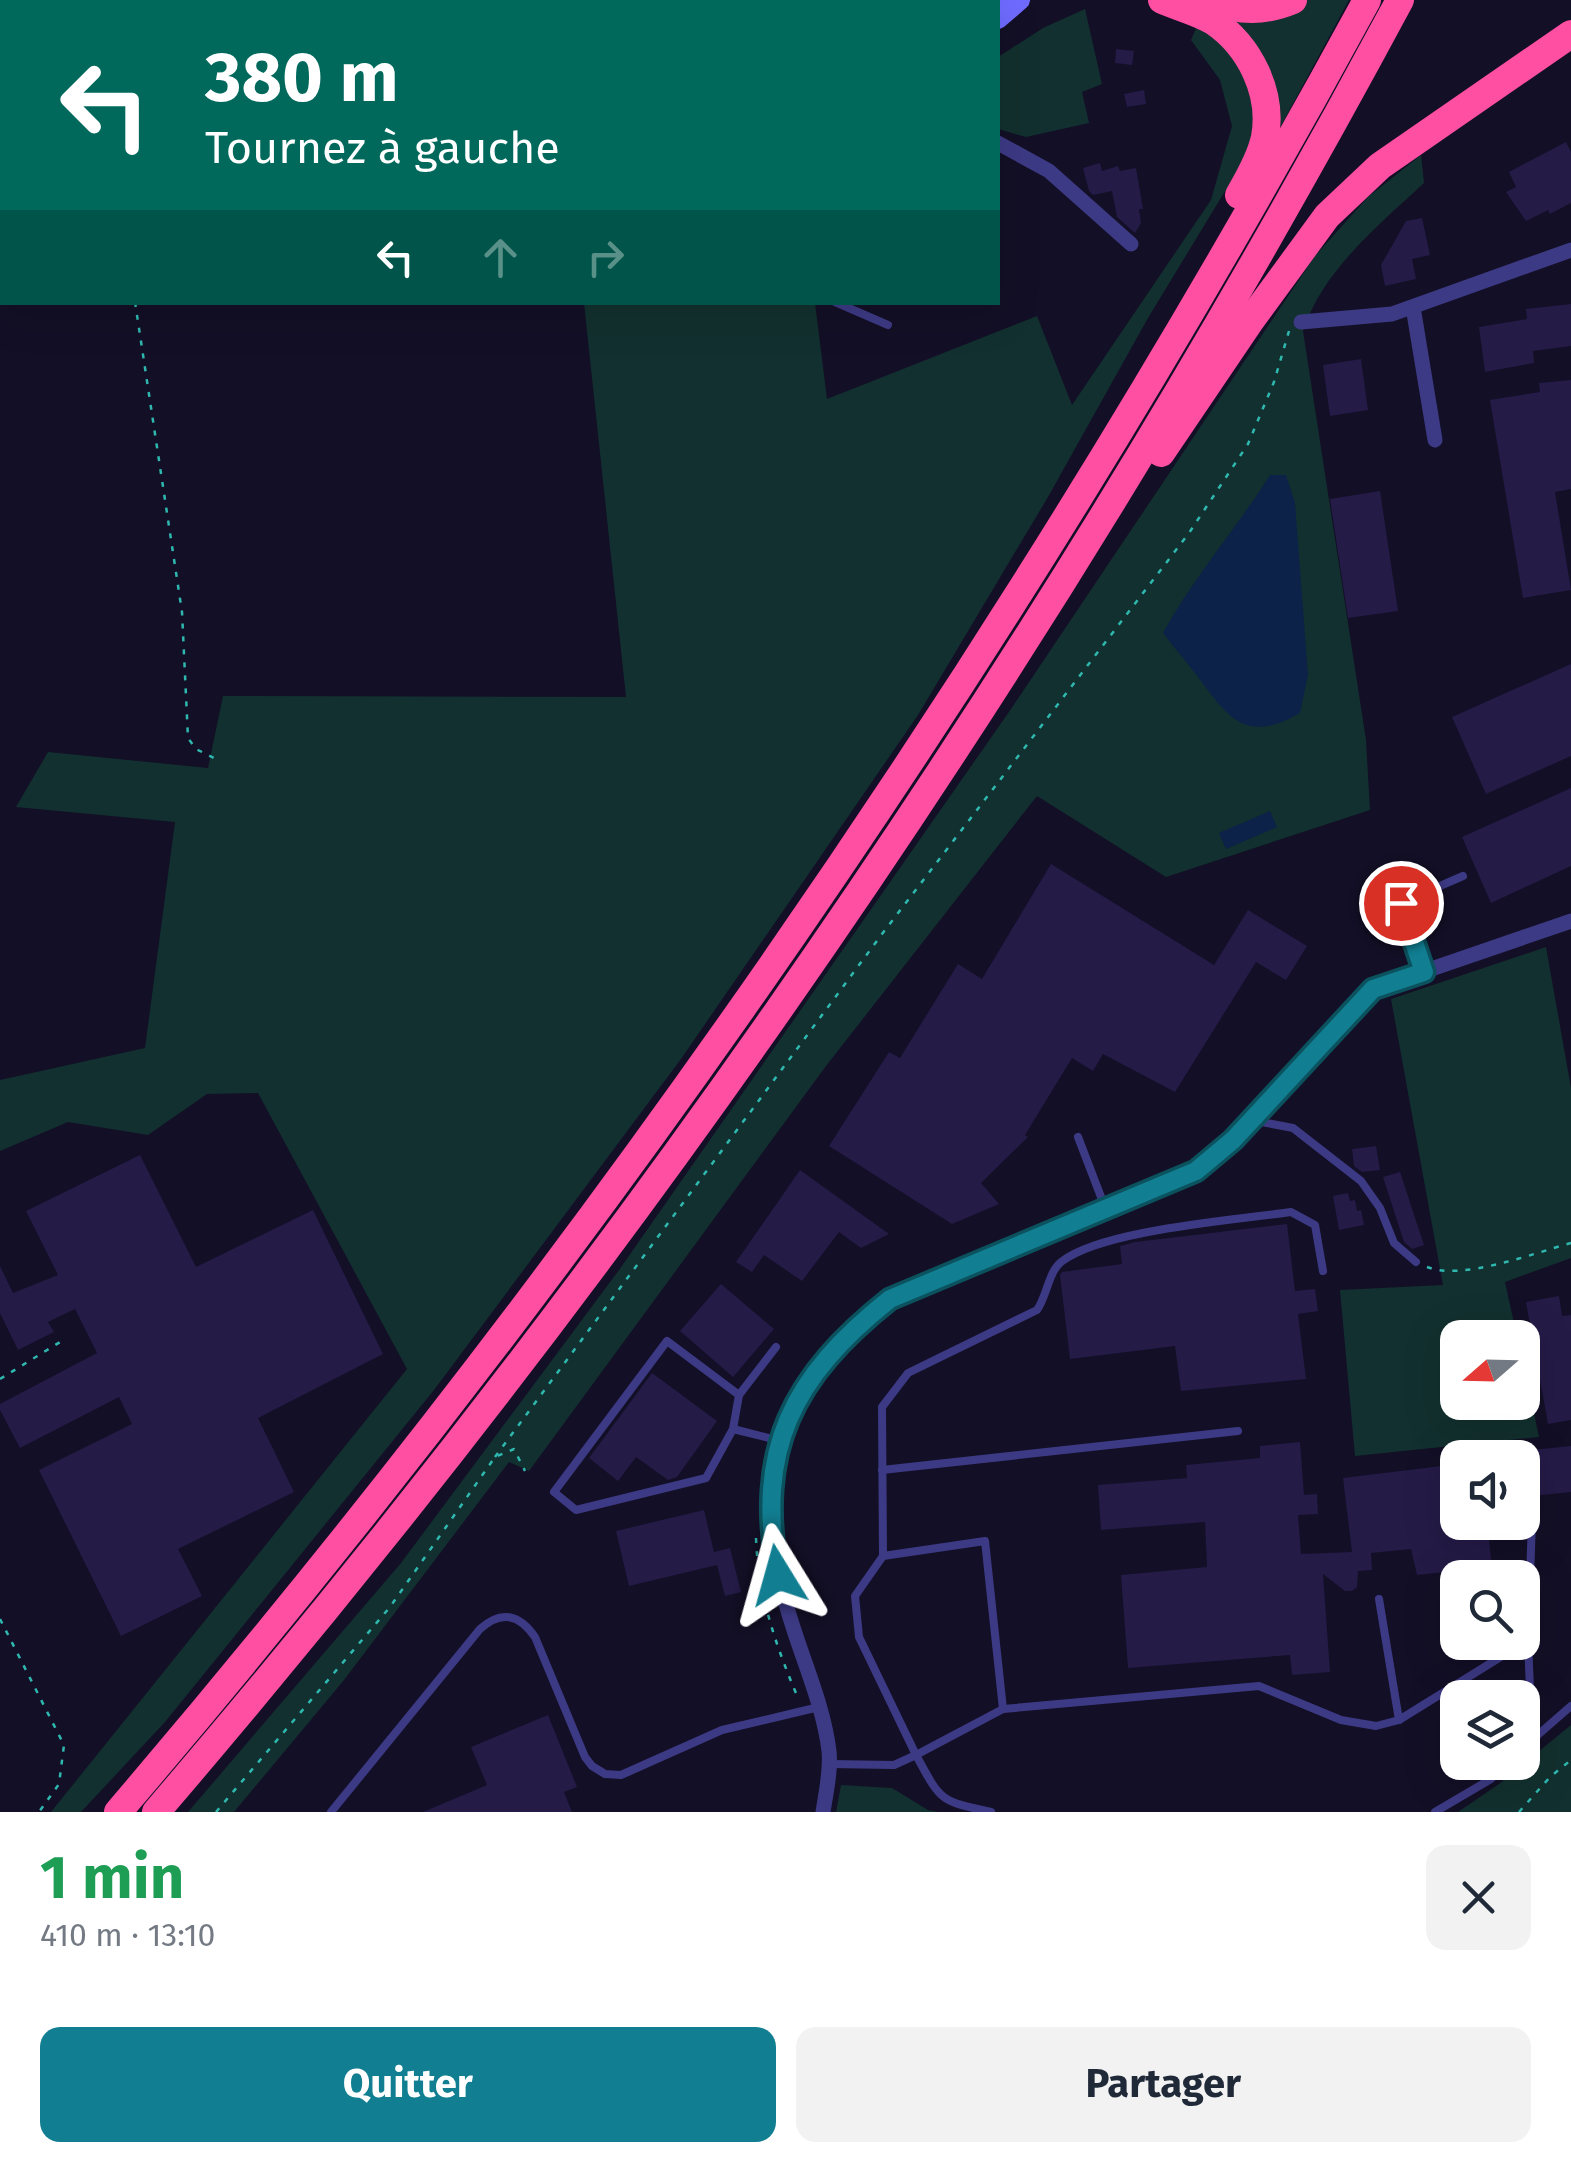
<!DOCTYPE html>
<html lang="fr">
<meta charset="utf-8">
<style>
:root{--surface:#fff;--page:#f2f2f3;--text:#1f2937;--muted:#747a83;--accent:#117e91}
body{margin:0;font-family:"Fira Sans",sans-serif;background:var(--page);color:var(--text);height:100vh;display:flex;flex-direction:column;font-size:38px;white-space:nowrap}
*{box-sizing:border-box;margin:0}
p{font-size:32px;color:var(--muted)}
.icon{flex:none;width:55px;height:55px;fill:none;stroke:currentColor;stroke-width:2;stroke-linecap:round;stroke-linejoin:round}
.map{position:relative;height:1812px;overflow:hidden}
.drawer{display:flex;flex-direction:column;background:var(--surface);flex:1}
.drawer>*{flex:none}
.guide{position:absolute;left:0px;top:0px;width:1000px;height:305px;box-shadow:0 10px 40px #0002;background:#00695c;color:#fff;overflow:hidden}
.needle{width:65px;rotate:250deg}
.tools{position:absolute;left:1440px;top:1320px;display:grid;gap:20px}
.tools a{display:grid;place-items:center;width:100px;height:100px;border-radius:20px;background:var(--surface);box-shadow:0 10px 40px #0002;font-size:50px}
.pin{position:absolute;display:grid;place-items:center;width:85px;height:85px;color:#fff;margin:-42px;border:5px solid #fff;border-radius:50%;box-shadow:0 2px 10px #0007}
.me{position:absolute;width:110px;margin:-55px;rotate:352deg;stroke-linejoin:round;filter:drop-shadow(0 0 8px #0008)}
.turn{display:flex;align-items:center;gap:35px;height:210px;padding:0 40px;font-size:45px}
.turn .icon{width:130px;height:130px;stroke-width:2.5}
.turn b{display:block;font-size:70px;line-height:85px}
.lanes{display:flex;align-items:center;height:95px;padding:0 40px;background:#0003;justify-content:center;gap:50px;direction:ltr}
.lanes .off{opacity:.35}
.round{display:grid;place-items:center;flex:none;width:105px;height:105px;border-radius:20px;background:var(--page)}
.overview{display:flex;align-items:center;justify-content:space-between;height:170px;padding:0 40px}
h1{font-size:60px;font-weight:700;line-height:75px;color:#1e9e55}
.primary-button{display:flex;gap:20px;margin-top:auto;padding:20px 40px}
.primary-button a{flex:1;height:115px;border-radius:20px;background:var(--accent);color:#fff;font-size:40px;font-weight:700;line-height:115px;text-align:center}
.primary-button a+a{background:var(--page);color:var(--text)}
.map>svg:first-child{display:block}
.green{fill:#12302f}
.water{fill:#0c2248}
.building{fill:#241b47}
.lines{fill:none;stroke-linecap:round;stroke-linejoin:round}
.path{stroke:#2fb8b0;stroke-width:2.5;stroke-dasharray:5 8;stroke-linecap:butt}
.lane{stroke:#3d3a85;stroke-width:8}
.street{stroke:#3d3a85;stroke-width:15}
.secondary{stroke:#6f6bff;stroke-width:20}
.highway{stroke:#ff4fa3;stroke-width:28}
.route-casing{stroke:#0b525e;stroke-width:25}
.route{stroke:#117e91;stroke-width:18}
</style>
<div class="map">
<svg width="1571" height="1812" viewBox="0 0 1571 1812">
<rect width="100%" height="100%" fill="#130f26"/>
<g class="green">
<polygon points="240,0 964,0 240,2"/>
<polygon points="1208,0 1349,0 1282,124 1233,178 1148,318 1048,497 918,715 681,1059 434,1390 165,1722 81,1812 51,1812 407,1369 258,1093 207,1094 148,1135 68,1122 0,1151 0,1080 145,1048 175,822 16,807 48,752 208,768 223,696 626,697 584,303 815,303 827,399 1037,316 1072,405 1211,200 1232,126 1220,80 1191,40"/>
<polygon points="1085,9 1102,84 1082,92 1089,123 1026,137 998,129 998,57 1043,28"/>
<path d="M1421,155l3,28c-46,43 -101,87 -121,148l63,409 4,70 -204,67 -129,-81 -211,270 -297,405 -20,-9 -165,218 -110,132h-46l213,-249 218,-293 392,-561 304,-453 53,-59z"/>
<polygon points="1546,947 1571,1088 1571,1258 1505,1282 1517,1337 1458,1338 1458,1402 1522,1402 1523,1361 1539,1437 1355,1456 1340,1290 1443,1285 1391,999"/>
<polygon points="1571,1725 1571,1812 1458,1812 1499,1784"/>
<polygon points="841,1785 892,1788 928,1810 938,1812 836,1812"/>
</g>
<g class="water">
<path d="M1270,475h16l9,28 13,172 -8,38c-54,31 -71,6 -102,-36 -11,-15 -24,-29 -35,-44 30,-55 73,-104 107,-158z"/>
<polygon points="1270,811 1277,827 1226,849 1219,833"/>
</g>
<g class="building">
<polygon points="1116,49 1134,51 1132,65 1115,63"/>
<polygon points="1144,90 1146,104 1127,107 1124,94"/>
<polygon points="1566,142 1571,152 1571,203 1550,214 1548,210 1526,221 1506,192 1516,187 1509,172"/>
<polygon points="1100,163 1102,171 1118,166 1120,171 1136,168 1143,209 1139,209 1141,223 1135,233 1117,217 1112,191 1093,195 1089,191 1083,168"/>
<polygon points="1422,218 1430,255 1412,259 1416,279 1385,286 1381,265 1406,221"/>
<polygon points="1571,304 1571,346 1533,351 1534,363 1485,372 1479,327 1527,319 1526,309"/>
<polygon points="1361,359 1368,410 1330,416 1323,365"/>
<polygon points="1571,380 1571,489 1555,492 1571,590 1523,598 1490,400 1540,392 1539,383"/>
<polygon points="1380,491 1398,611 1348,618 1330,499"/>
<polygon points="1571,664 1571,756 1486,794 1452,717"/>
<polygon points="1571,788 1571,866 1491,903 1462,837"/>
<polygon points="1051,864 1214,965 1248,910 1307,946 1286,980 1256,962 1175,1092 1103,1054 1093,1071 1072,1058 1025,1135 1028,1137 981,1183 999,1204 952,1224 829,1146 889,1052 900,1058 958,964 982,979"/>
<polygon points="1376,1146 1380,1170 1362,1172 1354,1166 1352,1149"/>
<polygon points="140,1155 196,1267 313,1210 383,1354 258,1418 294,1492 178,1549 202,1596 121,1636 39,1470 132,1424 119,1397 20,1448 0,1410 0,1404 97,1353 75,1309 48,1322 54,1332 18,1350 0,1313 0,1266 13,1293 58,1275 26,1211"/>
<polygon points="800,1170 889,1234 861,1248 839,1232 802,1281 764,1255 752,1272 736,1262"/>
<polygon points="1400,1172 1424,1245 1412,1249 1404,1242 1383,1177"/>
<polygon points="1348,1193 1350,1201 1355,1200 1357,1211 1361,1210 1364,1225 1339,1230 1333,1196"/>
<polygon points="1287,1224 1295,1291 1315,1289 1318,1311 1298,1314 1306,1379 1181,1391 1175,1346 1070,1359 1060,1275 1062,1272 1122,1264 1120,1246 1135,1242"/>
<polygon points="721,1284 774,1329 733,1377 680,1331"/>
<polygon points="1559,1296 1562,1316 1571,1315 1571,1420 1548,1424 1526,1302"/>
<polygon points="652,1373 717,1421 677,1477 668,1480 636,1457 618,1481 589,1458"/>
<polygon points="1300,1442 1304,1495 1317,1494 1318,1514 1298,1515 1301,1554 1352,1552 1343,1478 1458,1464 1458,1522 1487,1522 1492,1567 1417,1575 1411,1549 1371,1553 1372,1570 1358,1571 1357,1587 1352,1591 1345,1591 1323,1574 1330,1672 1292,1675 1290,1655 1128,1668 1121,1575 1207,1567 1205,1522 1101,1530 1098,1485 1187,1478 1186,1465 1260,1458 1260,1446"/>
<polygon points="1571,1446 1571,1492 1522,1497 1522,1451"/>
<polygon points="704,1510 714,1552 730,1548 741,1592 725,1596 717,1565 629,1586 616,1531"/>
<polygon points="548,1715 577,1787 564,1792 572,1812 423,1812 487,1785 471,1747"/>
</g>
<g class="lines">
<g class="path">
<polyline points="54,0 55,2"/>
<polyline points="135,302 182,612 188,738 196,749 216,759"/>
<path d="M1427,1267c35,14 107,-14 144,-24"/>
<polyline points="0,1379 65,1339"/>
<polyline points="495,1457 882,934 1189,533 1248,444 1274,382 1289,331"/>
<path d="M756,1538c2,57 20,108 42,160"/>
<polyline points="0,1619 64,1745 59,1784 39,1812"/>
<polyline points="216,1812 390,1607 495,1457 514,1449 525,1471"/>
<polyline points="1519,1812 1550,1777 1571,1760"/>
</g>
<g class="lane">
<polyline points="835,302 888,325"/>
<polyline points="1424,972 1401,903 1463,876"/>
<polyline points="1251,1120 1293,1128 1361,1181 1380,1208 1394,1243 1416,1262"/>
<polyline points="1078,1137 1106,1210"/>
<polyline points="739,1395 776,1347"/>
<polyline points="733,1429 739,1395 667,1341 554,1492 576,1510 706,1478 733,1429 781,1441"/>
<polyline points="882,1470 1238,1431"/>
<path d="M883,1556l102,-15 18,168 -87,46c25,46 23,46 75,57"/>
<polyline points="1379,1599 1399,1720"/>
<polyline points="1003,1709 1259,1686 1341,1720 1376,1726 1399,1720 1528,1640 1532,1519"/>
<polyline points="1532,1740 1571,1706"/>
<polyline points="1522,1749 1532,1740 1528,1640"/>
<path d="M829,1764l65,1 22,-10 -57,-118 -4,-41 28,-40 -1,-149 26,-34 129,-63c10,-14 11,-37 24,-48 40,-32 175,-42 230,-50l24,13 8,46"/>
<path d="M331,1812l149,-183c21,-19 39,-15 55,8l50,120 7,9 13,8 16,1 101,-45 97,-23"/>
<polyline points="1435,1812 1491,1779 1508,1762"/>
</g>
<g class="street">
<polyline points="998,143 1049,171 1131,244"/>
<polyline points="1413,307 1435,440"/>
<polyline points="1301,322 1392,314 1571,250"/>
<path d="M823,1812c3,-20 8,-41 6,-61 -5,-42 -23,-83 -36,-124 -47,-144 -21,-234 97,-328l306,-128 37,-32 140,-150 198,-68"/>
</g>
<g class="secondary">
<polyline points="993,2 996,0"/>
<polyline points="998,19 1020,0"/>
<polyline points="0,57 2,57"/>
</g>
<g class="highway">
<path d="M1162,0c16,7 36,12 51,21 37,25 60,72 52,116 -4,20 -16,41 -26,58"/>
<path d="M1211,0c29,12 53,12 82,0"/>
<polyline points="1161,453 1251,320 1327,216 1380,166 1571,34"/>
<path d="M118,1812c478,-559 898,-1165 1249,-1812"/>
<path d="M156,1812c478,-557 897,-1165 1244,-1812"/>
</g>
</g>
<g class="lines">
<g class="route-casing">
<path id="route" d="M778,1575c-23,-126 14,-198 112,-276l306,-128 37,-31 140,-151 51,-17 -23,-69"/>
</g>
<use href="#route" class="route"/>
</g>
</svg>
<div class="tools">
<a><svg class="needle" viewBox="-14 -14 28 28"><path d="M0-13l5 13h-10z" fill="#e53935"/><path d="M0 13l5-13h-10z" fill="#747a83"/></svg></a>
<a><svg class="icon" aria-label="sound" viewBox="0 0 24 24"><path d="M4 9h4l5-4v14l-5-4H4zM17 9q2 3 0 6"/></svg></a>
<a><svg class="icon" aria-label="search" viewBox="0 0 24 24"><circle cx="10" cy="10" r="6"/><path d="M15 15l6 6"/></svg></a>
<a><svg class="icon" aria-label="layers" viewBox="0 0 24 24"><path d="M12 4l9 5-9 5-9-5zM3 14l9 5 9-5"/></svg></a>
</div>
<div class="pin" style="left:1401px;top:903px;background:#d93025"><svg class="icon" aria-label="arrive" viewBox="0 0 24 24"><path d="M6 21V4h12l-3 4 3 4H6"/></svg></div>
<svg class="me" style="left:778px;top:1575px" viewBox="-20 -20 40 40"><path d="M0-17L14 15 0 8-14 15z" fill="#117e91" stroke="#fff" stroke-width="4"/></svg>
<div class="guide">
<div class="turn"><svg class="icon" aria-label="left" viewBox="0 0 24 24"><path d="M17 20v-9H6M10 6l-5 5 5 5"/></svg><div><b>380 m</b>Tournez à gauche</div></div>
<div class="lanes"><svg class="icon" aria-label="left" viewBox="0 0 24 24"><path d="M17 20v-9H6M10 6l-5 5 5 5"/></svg><svg class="icon off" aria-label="ahead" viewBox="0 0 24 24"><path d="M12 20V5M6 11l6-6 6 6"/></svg><svg class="icon off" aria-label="right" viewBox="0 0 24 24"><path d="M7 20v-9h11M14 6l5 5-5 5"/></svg></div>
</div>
</div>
<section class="drawer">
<div class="overview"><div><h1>1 min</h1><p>410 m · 13:10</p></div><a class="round"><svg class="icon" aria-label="close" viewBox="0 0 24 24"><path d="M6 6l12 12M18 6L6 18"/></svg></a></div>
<div class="primary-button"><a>Quitter</a><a>Partager</a></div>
</section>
